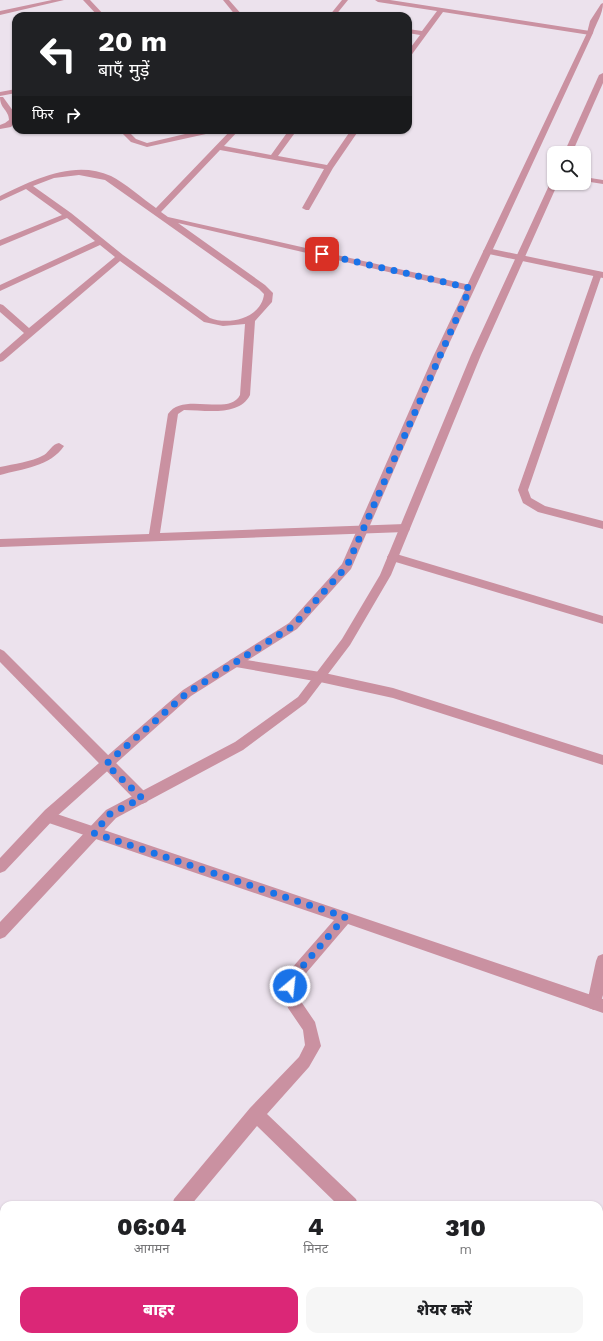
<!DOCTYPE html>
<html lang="hi">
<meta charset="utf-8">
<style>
:root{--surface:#fff;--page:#f6f6f6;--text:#202124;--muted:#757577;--accent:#db2777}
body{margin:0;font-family:"Work Sans","Noto Sans Devanagari",sans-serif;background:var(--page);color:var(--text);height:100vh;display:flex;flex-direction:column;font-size:15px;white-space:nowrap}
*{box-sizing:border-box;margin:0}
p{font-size:13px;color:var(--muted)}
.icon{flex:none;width:22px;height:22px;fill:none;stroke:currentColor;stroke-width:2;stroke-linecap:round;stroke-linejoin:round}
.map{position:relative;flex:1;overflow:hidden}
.sheet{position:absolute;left:0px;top:1201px;width:603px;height:140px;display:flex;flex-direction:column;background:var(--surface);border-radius:12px 12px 0 0;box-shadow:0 1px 3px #0004}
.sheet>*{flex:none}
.guide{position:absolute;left:12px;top:12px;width:400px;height:122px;border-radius:12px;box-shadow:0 1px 3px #0004;background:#202124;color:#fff;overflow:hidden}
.fabs{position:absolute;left:547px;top:146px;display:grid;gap:8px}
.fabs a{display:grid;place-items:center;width:44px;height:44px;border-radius:8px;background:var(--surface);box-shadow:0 1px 3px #0004;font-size:20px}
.pin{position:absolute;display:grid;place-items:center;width:34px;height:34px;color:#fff;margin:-17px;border-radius:8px;box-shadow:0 2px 6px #0006}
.me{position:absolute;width:44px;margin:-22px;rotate:28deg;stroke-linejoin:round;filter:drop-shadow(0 0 3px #0008)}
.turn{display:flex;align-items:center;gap:14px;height:84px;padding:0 20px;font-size:18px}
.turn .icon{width:52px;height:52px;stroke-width:2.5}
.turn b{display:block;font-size:28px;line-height:34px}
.then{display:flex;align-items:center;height:38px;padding:0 20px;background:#0003;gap:8px;font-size:15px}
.eta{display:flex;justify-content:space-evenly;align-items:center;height:68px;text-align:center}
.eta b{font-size:24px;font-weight:800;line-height:28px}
.action{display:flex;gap:8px;margin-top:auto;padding:8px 20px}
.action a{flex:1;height:46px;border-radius:12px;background:var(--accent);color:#fff;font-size:16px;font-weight:800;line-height:46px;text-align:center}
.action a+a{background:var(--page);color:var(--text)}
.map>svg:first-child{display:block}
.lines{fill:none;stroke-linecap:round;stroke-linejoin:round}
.service{fill:#ca91a1;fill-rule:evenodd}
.minor{fill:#ca91a1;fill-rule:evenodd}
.tertiary{fill:#ca91a1;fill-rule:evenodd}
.route{stroke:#1a73e8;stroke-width:7;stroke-dasharray:0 12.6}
</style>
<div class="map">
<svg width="603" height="1341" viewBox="0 0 603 1341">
<rect width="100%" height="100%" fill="#ece2ed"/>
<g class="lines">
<g class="service">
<polygon points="598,271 602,274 528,490 531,498 545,506 603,521 603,529 538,512 523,503 518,490 594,274"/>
<polygon points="393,553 603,616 603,624 389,560 387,557 389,554"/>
<polygon points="234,658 320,672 393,688 603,755 603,765 393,698 320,682 230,666 228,663 230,660"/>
<polygon points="603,954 603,995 599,1008 594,1010 589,1008 587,1003 596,961 598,956"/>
</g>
<g class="minor">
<polygon points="52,0 64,0 0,15 0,11"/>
<polygon points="83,0 90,0 105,16 98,16"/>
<polygon points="223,0 229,0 243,16 236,16"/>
<polygon points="342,0 348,0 335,16 329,16"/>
<polygon points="375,0 390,0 590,31 593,33 590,35 443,12 410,57 408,58 408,51 420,35 408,33 408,29 422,31 437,11 378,2"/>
<polygon points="16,89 16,93 0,96 0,92"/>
<path d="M0,97h3l13,18v6l-5,6 -11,2v-4l5,-2 4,-3c0,-10 -9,-11 -9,-23z"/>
<polygon points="119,130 127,130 136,139 147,143 202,130 216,130 215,132 147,147 131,142"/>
<path d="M231,130h8l-15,16 47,9 18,-25h8l-19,26 49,9 24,-35h8l-26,38 -24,42h-3l-4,-2 22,-39 -104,-19 -59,62 7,5 302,68 4,3 -4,3 -292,-68 87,62 8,8 -1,9 -17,19 -5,74c-11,22 -45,15 -66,15l-6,4 -18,119 245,-9 4,1 1,3 -1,3 -4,1 -405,15v-8l149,-5 19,-120c15,-23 61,3 72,-19l5,-71 -22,2 -19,-4 -84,-61 -117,100 -3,1v-8l24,-21 -24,-21v-8l3,1 26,23 86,-71 -15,-12 -100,46v-6l95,-44 -28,-23 -67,28v-6l62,-25 -36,-26 -26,12v-5c33,-16 74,-37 111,-20 14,7 32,23 45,32zM79,175l26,5 154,109 5,5c-2,23 -34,32 -54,24l-87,-63 -52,-42 -38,-27 21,-8z"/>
<polygon points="584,177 603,180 603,184 584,181"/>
<polygon points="487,248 603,272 603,278 484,253 483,251"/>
<path d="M59,443l5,3c-13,20 -42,23 -64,29v-8c14,-3 31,-5 44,-12 6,-4 8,-11 15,-12z"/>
<polygon points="0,649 4,651 147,794 149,798 147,802 142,804 137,802 0,662"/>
<polygon points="48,811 603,999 603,1013 348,924 301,979 297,986 300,1000 315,1022 321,1046 309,1067 267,1114 356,1199 358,1205 338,1205 257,1126 191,1205 172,1205 174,1199 250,1108 299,1057 305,1045 303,1030 288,1008 283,986 291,969 334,920 43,821 41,817 43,813"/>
<polygon points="59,1337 78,1337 76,1341 57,1341"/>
<polygon points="221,1337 240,1337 238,1341 219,1341"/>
<polygon points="487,1337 507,1337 509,1341 489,1341"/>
</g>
<g class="tertiary">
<path d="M603,3c0,11 -7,20 -10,30l-150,324 -92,212 -54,60 -106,67 -136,122 -50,53 -5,2v-15l45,-48 138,-120 106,-67 53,-59 91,-207 154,-324 3,-12 11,-17z"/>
<polygon points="603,73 603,83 572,153 564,153 599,75"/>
<polygon points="551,181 554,181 554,183 558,183 481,355 391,575 350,645 306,703 243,750 116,818 5,937 0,939 0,922 106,810 235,742 298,697 342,639 380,575 471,355"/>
</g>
</g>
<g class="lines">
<polyline class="route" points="290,986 296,974 345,917 94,833 110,814 142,798 106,764 187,693 293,626 347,566 470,288 322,254"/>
</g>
</svg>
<div class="fabs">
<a><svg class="icon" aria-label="search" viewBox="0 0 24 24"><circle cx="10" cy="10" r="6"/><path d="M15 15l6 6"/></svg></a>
</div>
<div class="pin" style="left:322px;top:254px;background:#d93025"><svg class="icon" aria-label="arrive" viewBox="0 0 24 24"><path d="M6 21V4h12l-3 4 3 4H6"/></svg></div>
<svg class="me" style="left:290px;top:986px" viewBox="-20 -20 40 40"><circle r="17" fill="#1a73e8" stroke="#fff" stroke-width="3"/><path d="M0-11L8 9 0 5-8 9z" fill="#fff"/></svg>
<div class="guide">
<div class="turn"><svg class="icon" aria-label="left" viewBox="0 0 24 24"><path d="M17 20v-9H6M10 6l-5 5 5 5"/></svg><div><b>20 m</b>बाएँ मुड़ें</div></div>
<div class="then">फिर<svg class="icon" aria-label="right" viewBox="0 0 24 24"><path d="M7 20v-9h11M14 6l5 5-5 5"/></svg></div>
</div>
<section class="sheet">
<div class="eta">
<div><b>06:04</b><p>आगमन</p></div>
<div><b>4</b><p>मिनट</p></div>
<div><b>310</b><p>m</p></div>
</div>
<div class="action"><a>बाहर</a><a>शेयर करें</a></div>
</section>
</div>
